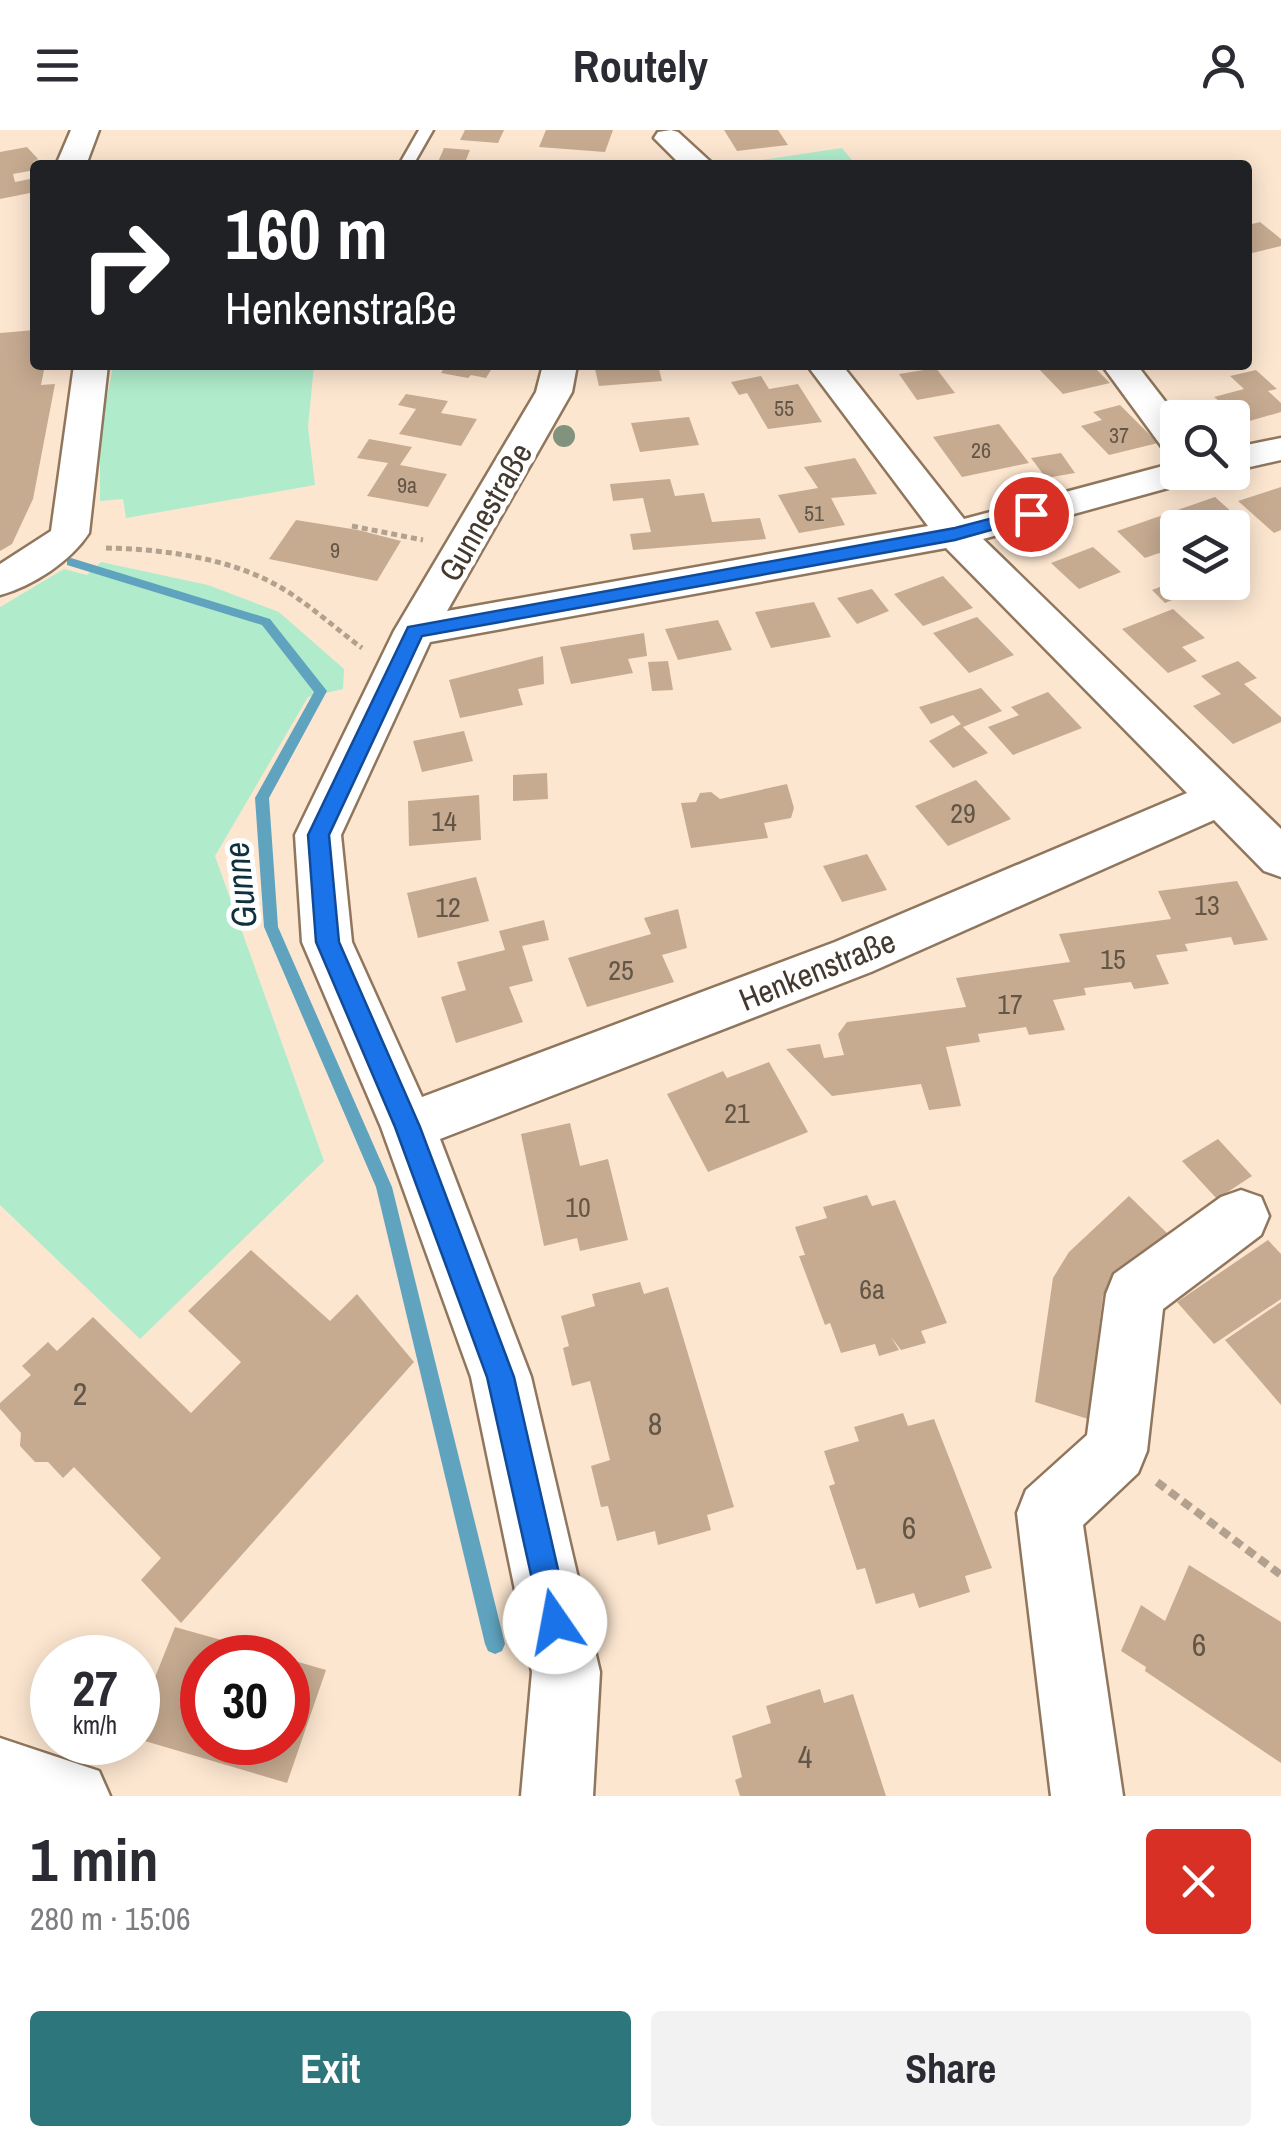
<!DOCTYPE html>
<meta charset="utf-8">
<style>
:root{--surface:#fff;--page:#f2f2f3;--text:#2b2b33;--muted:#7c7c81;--accent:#2c767c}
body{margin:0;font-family:"Archivo Narrow",sans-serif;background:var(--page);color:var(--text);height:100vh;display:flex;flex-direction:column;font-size:38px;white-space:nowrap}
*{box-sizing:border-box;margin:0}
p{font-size:32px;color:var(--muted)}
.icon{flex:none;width:55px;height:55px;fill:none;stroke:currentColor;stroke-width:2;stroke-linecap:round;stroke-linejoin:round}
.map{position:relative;height:1666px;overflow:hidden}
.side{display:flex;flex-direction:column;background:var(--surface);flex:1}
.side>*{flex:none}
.hud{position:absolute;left:30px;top:30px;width:1222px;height:210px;border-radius:10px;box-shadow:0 5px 25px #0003;background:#202124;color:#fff;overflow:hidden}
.buttons{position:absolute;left:1160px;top:270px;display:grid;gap:20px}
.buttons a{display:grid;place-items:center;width:90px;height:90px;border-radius:10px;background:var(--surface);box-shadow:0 5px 25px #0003;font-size:50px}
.speed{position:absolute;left:30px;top:1505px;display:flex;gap:20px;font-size:50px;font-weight:700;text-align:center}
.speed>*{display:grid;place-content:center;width:130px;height:130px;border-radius:50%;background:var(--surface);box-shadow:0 5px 25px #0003;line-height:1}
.speed small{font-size:25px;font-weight:400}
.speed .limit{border:15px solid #d22;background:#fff;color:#111}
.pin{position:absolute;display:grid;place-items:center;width:85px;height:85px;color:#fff;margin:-42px;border:5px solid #fff;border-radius:50%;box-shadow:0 2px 10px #0007}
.me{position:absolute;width:110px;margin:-55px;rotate:348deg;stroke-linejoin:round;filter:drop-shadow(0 0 8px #0008)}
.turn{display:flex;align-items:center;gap:35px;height:210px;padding:0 30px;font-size:45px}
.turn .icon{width:130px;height:130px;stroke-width:2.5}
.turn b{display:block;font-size:70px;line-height:85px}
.round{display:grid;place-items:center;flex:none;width:105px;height:105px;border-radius:10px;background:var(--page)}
.overview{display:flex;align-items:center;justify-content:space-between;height:170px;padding:0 30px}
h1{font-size:60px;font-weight:700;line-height:75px}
.cta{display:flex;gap:20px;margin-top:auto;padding:20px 30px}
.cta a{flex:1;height:115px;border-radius:10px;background:var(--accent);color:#fff;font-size:40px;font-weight:700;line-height:115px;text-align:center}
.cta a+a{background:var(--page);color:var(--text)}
header{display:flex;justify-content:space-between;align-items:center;height:130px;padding:0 30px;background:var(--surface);font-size:45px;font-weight:700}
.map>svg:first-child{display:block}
.green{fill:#b0eccc}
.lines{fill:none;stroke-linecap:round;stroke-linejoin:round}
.stream{fill:#5fa3bf;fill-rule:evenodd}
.building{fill:#c6ab91}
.service-casing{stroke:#8f765d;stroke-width:5}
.minor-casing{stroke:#8f765d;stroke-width:5}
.path-far1{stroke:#b3a190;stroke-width:5;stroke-dasharray:6 4;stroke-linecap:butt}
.path{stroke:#b3a190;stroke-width:8;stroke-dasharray:10 6;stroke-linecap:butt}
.service{fill:#fff;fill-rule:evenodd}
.minor{fill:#fff;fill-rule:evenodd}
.tree{fill:#81937d}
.route{fill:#1a73e8;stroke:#114b97;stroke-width:2.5}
.labels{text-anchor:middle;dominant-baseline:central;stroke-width:10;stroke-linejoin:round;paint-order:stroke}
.far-number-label{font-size:22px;fill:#645647}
.number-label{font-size:28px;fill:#645647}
.street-label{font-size:32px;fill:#44392e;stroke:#fff}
.near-number-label{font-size:32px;fill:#645647}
.water-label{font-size:35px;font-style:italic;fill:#0f313d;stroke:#fff}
</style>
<header><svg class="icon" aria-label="menu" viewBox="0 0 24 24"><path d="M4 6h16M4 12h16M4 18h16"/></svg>Routely<svg class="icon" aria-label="person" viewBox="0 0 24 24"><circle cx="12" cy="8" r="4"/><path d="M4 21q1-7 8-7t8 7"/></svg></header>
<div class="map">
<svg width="1281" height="1666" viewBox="0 0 1281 1666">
<rect width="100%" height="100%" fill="#fce6d0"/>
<g class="green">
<polygon points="842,18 856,35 728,35"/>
<polygon points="163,235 314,235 308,297 315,355 126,388 123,369 100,371 100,301 113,237"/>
<polygon points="101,432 208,455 279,482 344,539 343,559 308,567 215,726 324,1031 140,1209 0,1075 0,477 64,439 87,445"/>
</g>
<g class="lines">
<polygon class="stream" points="71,428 270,489 327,561 269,668 278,797 392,1057 505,1514 502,1521 495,1524 488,1521 485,1514 376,1057 264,797 255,668 314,562 262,495 67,435 67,429"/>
</g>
<g class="building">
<polygon points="465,0 504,0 498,13 460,10"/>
<polygon points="546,0 613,0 605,22 539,17"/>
<polygon points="724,0 778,0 788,15 737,21"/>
<polygon points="27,17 38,29 33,32 35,40 13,44 15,52 35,48 35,62 0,69 0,22"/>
<polygon points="444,18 470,20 464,35 438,32"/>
<polygon points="1260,92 1281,109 1281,116 1248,124 1248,95"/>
<polygon points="35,200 35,235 45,235 41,255 55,254 33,369 12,414 0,421 0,203"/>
<polygon points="446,235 494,235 486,248 471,245 468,248 441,243"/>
<polygon points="594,235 658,235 662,251 599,256"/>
<polygon points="1045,235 1092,235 1110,253 1063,264 1037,237"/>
<polygon points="936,238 955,263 917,270 899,244"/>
<polygon points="1256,240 1277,259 1268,261 1281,273 1281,282 1246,292 1214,267 1244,259 1230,246"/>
<polygon points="761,246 769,259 798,254 822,292 768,299 747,263 739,265 731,252"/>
<polygon points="406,264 448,271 441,283 477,289 461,316 399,304 416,279 398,275"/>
<polygon points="1120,275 1158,313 1109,325 1081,296 1102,290 1093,282"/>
<polygon points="689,287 699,315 640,322 631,293"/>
<polygon points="999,294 1029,333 962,347 933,307"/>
<polygon points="369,309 412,317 400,335 447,344 428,377 367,366 388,333 357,328"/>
<polygon points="1061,323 1075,343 1046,348 1031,328"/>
<polygon points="855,328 877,364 831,368 845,395 799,403 778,365 818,358 804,337"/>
<polygon points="670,349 675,366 704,363 712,392 760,388 766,409 633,420 630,404 651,402 643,368 613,371 610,354"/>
<polygon points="1281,357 1281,400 1274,403 1238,371"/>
<polygon points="1215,367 1244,393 1232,398 1178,398 1178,426 1167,430 1159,423 1145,428 1117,401"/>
<polygon points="296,390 358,400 401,411 377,451 269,429"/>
<polygon points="1093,417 1121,442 1079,459 1051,433"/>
<polygon points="943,446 973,478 923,496 894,464"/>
<polygon points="1178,450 1193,452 1200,459 1165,473 1152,460"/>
<polygon points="872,459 889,481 857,494 837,468"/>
<polygon points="814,472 831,507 771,518 755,482"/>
<polygon points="1173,479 1205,508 1182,517 1197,531 1168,543 1122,499"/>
<polygon points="977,487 1014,525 969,543 933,503"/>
<polygon points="718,490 732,520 678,530 665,499"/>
<polygon points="644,503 647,526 628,529 633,543 571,554 560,517"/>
<polygon points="543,526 544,554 518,559 523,575 460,588 449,550"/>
<polygon points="668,531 673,560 652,561 648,532"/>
<polygon points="1238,531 1257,548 1244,554 1281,587 1281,592 1233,614 1193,576 1221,564 1201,546"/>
<polygon points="981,558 1002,581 963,597 988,623 953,638 929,611 961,594 953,585 931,594 919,577"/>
<polygon points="1048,562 1082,598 1013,625 988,597 1019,585 1011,577"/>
<polygon points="464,601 473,631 422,642 413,611"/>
<polygon points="547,643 548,669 513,671 513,645"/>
<polygon points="976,650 1011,689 948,716 915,676"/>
<polygon points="787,654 794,678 791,688 764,693 768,708 691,718 681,673 696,672 700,663 711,662 720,669"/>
<polygon points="479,665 481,710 409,716 408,671"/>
<polygon points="867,724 887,760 842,772 823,736"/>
<polygon points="476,747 489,791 418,808 407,763"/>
<polygon points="1237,751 1268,810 1234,815 1231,807 1185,814 1188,821 1156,825 1169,854 1134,859 1131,852 1084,858 1086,865 1053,870 1065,900 1029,905 1026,897 978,904 980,912 946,917 961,976 929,980 921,954 832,966 786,919 820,914 824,928 844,925 838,904 847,892 966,877 956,848 1070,832 1059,804 1171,789 1158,761"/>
<polygon points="678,779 687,818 662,825 674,852 587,877 568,828 651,804 644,788"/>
<polygon points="544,790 549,810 522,816 533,851 509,857 523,892 456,913 441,867 466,860 457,832 505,820 499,801"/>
<polygon points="769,932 808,1002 708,1042 667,964 723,941 727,948"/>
<polygon points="570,993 580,1036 608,1029 628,1110 580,1121 577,1108 544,1116 521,1004"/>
<polygon points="1218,1009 1252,1046 1217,1069 1182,1031"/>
<polygon points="867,1065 872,1076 895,1070 947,1193 921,1201 926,1213 901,1220 891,1207 899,1220 879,1226 875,1214 841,1223 830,1193 825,1195 799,1126 805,1125 795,1097 827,1088 823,1077"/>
<polygon points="1129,1066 1167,1103 1103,1165 1088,1289 1035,1272 1053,1148 1069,1122"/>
<polygon points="1268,1110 1281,1124 1281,1169 1214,1214 1177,1172"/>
<polygon points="251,1120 330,1191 357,1164 414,1232 181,1493 141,1450 161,1428 74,1337 63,1348 48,1332 35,1332 20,1316 21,1303 0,1279 0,1273 31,1245 22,1236 48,1212 57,1221 93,1187 191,1283 241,1232 188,1181"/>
<polygon points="640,1152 644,1164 668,1157 734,1377 707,1385 711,1400 658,1415 655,1401 617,1411 608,1376 601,1377 591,1336 610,1330 590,1251 572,1256 563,1218 569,1216 561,1186 595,1176 592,1164"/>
<polygon points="1281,1172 1281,1275 1225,1210"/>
<polygon points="903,1283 908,1296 934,1289 992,1438 965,1446 970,1462 919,1478 914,1463 876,1474 865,1438 857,1440 829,1356 835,1354 824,1321 859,1311 854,1297"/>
<polygon points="1189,1435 1281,1492 1281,1633 1145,1541 1146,1537 1121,1521 1141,1475 1165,1491"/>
<polygon points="175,1497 278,1526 202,1528 202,1612 288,1612 288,1529 326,1540 287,1653 138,1609 138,1590"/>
<polygon points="820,1559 824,1573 853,1564 886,1666 740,1666 735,1650 742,1647 732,1606 771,1593 766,1576"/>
</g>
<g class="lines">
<g class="service-casing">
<polygon id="service" points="419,0 433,0 413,35 399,35"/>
</g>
<g class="minor-casing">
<g id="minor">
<polygon points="71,0 99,0 86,35 56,35"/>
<polygon points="671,0 678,2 714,35 681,35 654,8 658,2"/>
<path d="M74,235h34l-19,168c-18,28 -56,53 -89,62v-31l51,-33z"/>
<path d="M543,235h34l-5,27 -125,219 481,-85 -121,-161h35l122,154 214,-57v10h24l-5,8 -214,59 298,290v48l-17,-6 -50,-51 -343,152 -431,167 91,238 69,295 -7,124h-72l11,-124 -61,-295 -90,-250 -79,-185 -7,-107 99,-204 142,-239zM946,418l241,245 -352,149 -413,155 -70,-155 -11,-107 89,-193z"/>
<polygon points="1102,235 1137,235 1178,288 1178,324 1165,321"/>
<polygon points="1281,308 1281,330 1232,341 1232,318"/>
<polygon points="1241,1060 1261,1067 1269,1086 1261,1105 1163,1179 1147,1321 1138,1343 1083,1395 1123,1666 1051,1666 1017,1383 1026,1360 1087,1305 1106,1164 1114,1144 1221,1067"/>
<polygon points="0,1608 99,1641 110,1666 0,1666"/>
</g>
</g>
<g class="path-far1">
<polyline points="352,396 423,410"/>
<path d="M106,418c57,1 124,10 174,39 29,17 55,41 82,61"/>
</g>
<polyline class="path" points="1157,1352 1281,1445"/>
<use href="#service" class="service"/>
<use href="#minor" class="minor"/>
</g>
<circle class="tree" cx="564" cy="306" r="11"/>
<polygon class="route" points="1031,378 1037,380 1037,387 955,410 422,506 329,705 339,812 420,997 514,1247 570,1492 566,1503 555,1507 544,1503 487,1247 395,997 316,812 308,705 408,497 955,398"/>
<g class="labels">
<g class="far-number-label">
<text x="784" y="278">55</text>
<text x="1119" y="305">37</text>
<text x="981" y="320">26</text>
<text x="407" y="355">9a</text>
<text x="814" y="383">51</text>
<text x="335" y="420">9</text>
</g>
<g class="number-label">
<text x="963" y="683">29</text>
<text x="444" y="691">14</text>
<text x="1207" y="775">13</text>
<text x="448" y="777">12</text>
<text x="1113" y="829">15</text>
<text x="621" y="840">25</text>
<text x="1010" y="874">17</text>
<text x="737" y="983">21</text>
<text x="578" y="1077">10</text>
<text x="872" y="1159">6a</text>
</g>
<g class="street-label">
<text transform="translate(485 382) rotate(-60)">Gunnestraße</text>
<text transform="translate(817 840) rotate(-22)">Henkenstraße</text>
</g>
<g class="near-number-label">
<text x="80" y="1263">2</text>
<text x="655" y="1293">8</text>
<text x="909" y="1397">6</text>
<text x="1199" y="1514">6</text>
<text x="805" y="1626">4</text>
</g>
<g class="water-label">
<text transform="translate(240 755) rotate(-96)">Gunne</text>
</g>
</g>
</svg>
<div class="buttons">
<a><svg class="icon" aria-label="search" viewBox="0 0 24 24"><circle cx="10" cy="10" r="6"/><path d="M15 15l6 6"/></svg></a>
<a><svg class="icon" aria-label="layers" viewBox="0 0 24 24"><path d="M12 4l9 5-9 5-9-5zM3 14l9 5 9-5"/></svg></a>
</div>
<div class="speed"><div>27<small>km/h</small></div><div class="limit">30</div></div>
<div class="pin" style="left:1031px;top:384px;background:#d93025"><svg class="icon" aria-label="arrive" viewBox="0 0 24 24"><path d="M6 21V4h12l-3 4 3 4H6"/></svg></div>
<svg class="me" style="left:555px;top:1492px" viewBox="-20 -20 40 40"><circle r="19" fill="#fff"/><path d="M0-13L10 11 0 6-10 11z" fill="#1a73e8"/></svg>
<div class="hud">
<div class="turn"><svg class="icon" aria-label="right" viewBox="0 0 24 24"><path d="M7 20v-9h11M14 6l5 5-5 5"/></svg><div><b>160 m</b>Henkenstraße</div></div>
</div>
</div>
<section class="side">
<div class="overview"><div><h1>1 min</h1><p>280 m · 15:06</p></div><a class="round" style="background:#d93025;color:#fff"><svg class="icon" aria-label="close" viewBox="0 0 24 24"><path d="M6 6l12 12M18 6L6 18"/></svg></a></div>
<div class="cta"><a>Exit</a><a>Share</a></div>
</section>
